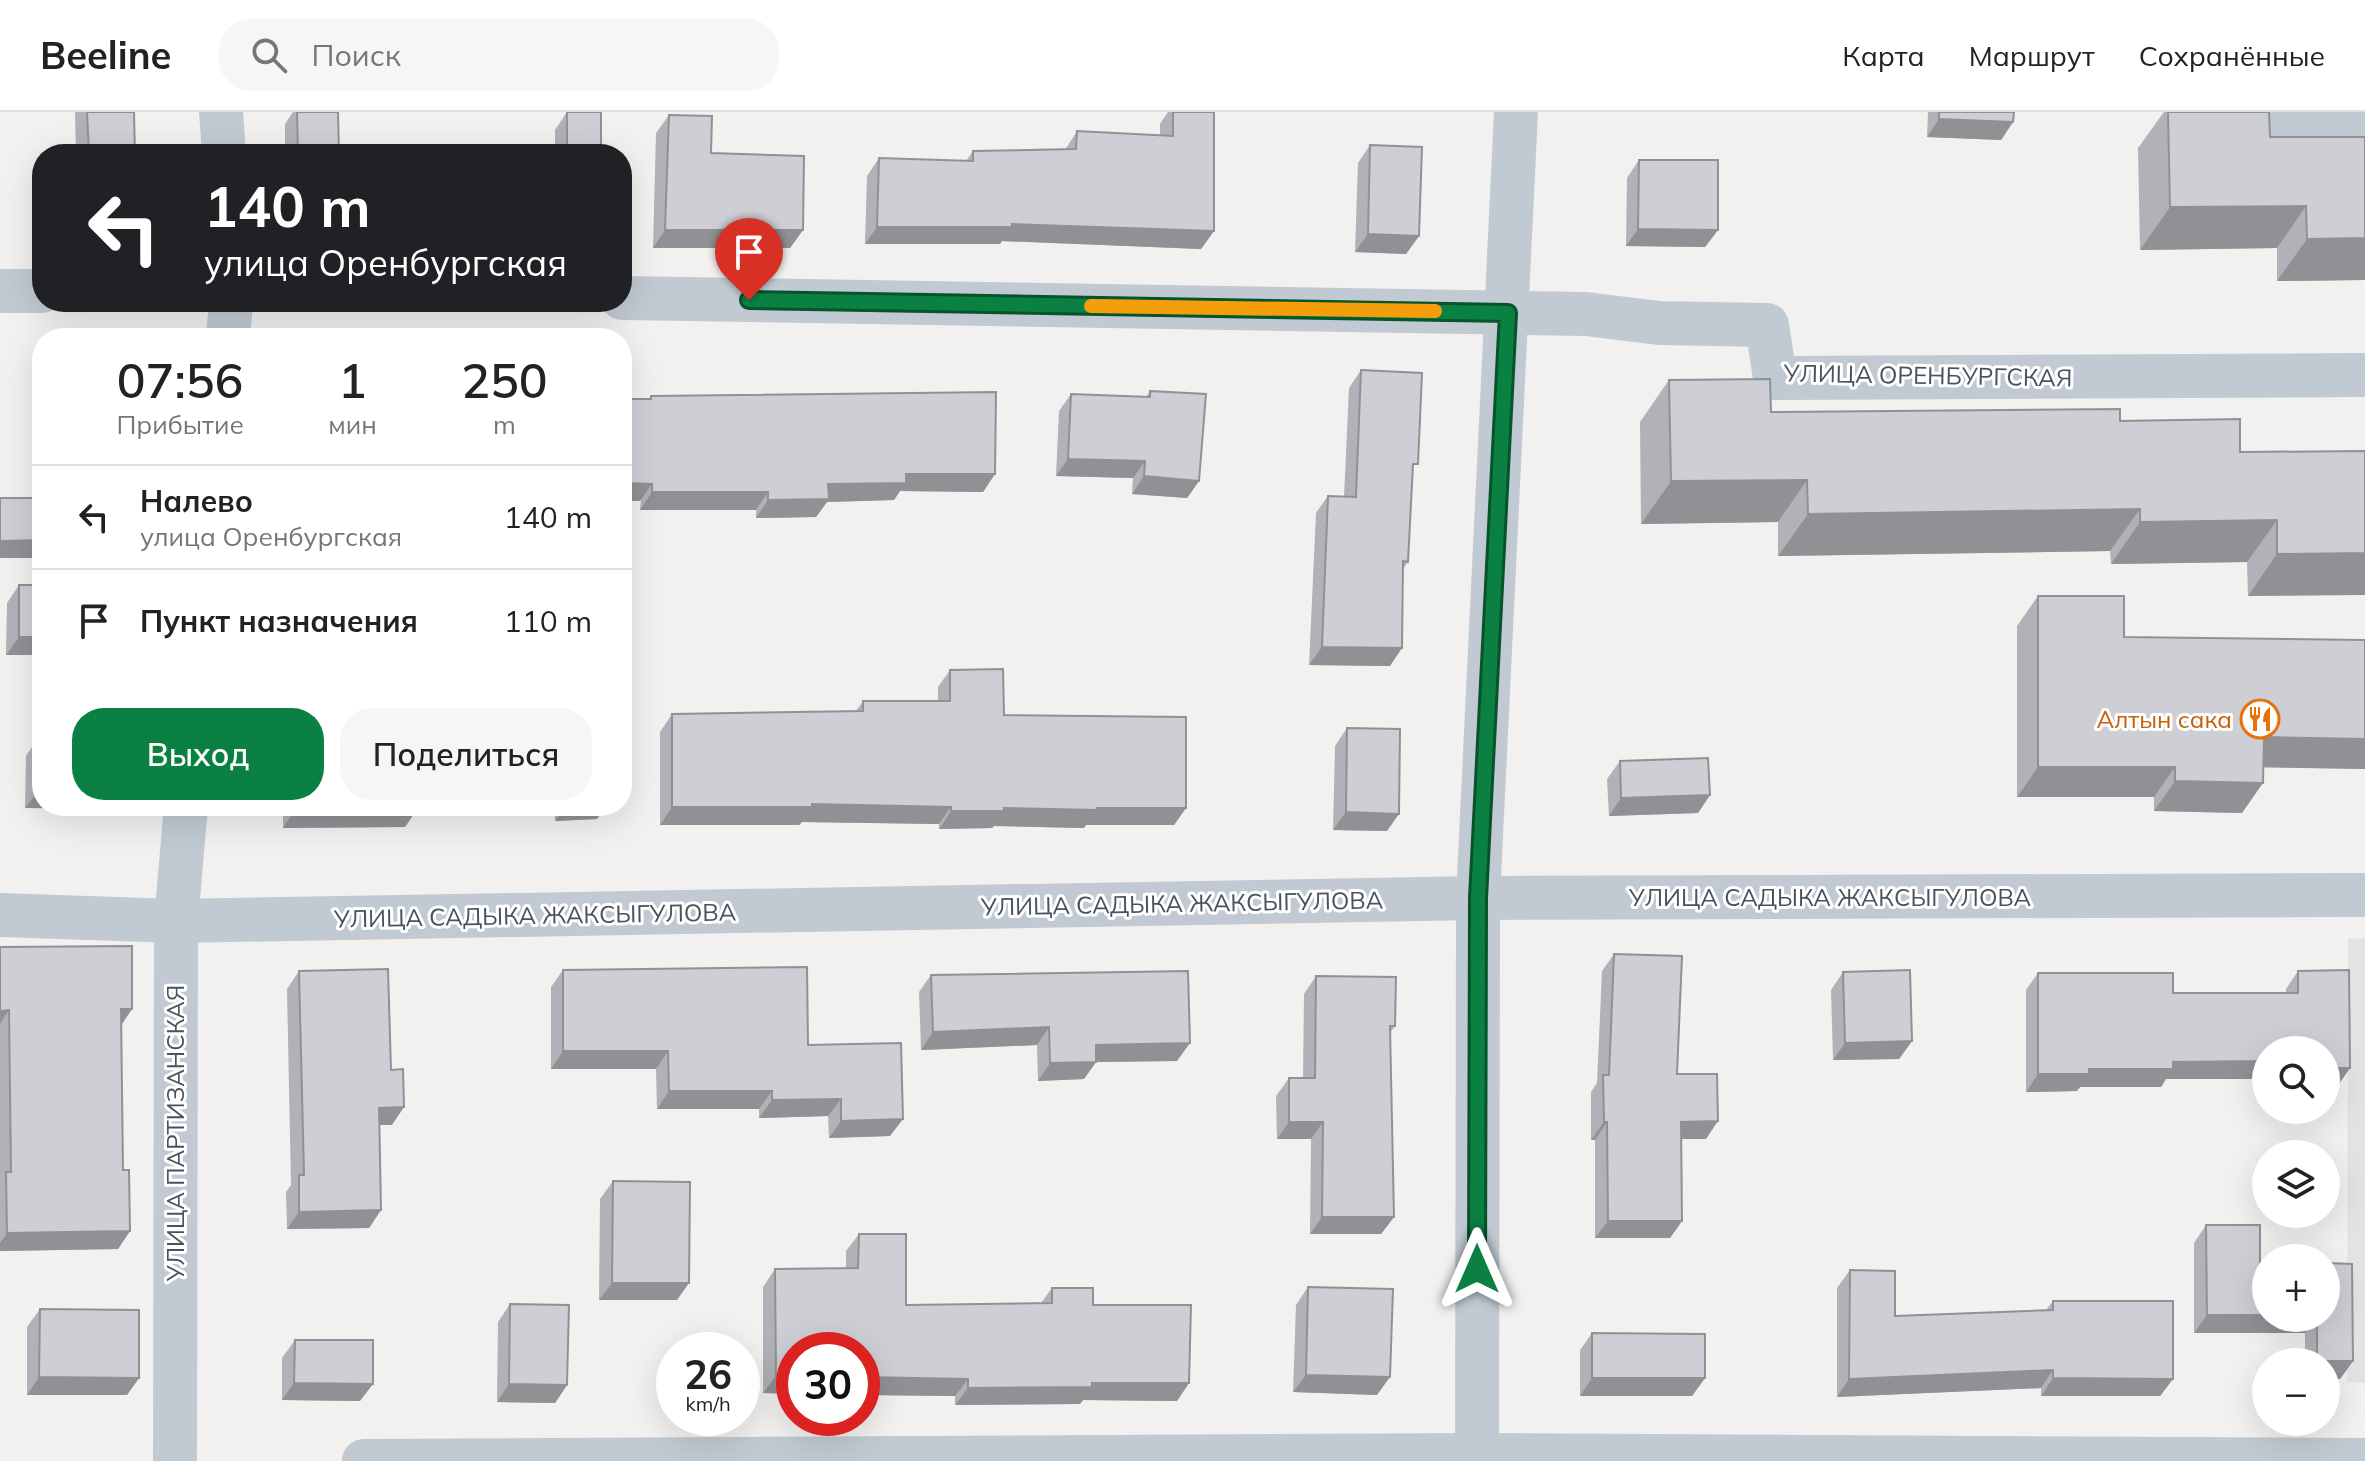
<!DOCTYPE html>
<html lang="ru">
<meta charset="utf-8">
<style>
:root{--surface:#fff;--page:#f6f6f6;--text:#222;--muted:#767676;--line:#e0e0e0;--accent:#0b8043}
body{margin:0;font-family:Mulish,sans-serif;background:var(--page);color:var(--text);height:100vh;display:flex;flex-direction:column;font-size:30px;white-space:nowrap}
*{box-sizing:border-box;margin:0}
p{font-size:26px;color:var(--muted)}
.icon{flex:none;width:44px;height:44px;fill:none;stroke:currentColor;stroke-width:2;stroke-linecap:round;stroke-linejoin:round}
.map{position:relative;flex:1;overflow:hidden}
.panel{position:absolute;left:32px;top:216px;width:600px;height:488px;display:flex;flex-direction:column;background:var(--surface);border-radius:32px;box-shadow:0 8px 32px #0002}
.panel>*{flex:none}
.hud{position:absolute;left:32px;top:32px;width:600px;height:168px;border-radius:32px;box-shadow:0 8px 32px #0002;background:#202124;color:#fff;overflow:hidden}
.buttons{position:absolute;left:2252px;top:924px;display:grid;gap:16px}
.buttons a{display:grid;place-items:center;width:88px;height:88px;border-radius:50%;background:var(--surface);box-shadow:0 8px 32px #0002;font-size:40px}
.speed{position:absolute;left:656px;top:1220px;display:flex;gap:16px;font-size:40px;font-weight:700;text-align:center}
.speed>*{display:grid;place-content:center;width:104px;height:104px;border-radius:50%;background:var(--surface);box-shadow:0 8px 32px #0002;line-height:1}
.speed small{font-size:20px;font-weight:400}
.speed .limit{border:12px solid #d22;background:#fff;color:#111}
.pin{position:absolute;display:grid;place-items:center;width:68px;height:68px;color:#fff;margin:-82px -34px;border-radius:50% 50% 50% 0;rotate:-45deg;box-shadow:0 0 8px #0007}
.pin .icon{rotate:45deg}
.me{position:absolute;width:88px;margin:-44px;rotate:0deg;stroke-linejoin:round;filter:drop-shadow(0 0 6px #0008)}
.turn{display:flex;align-items:center;gap:28px;height:168px;padding:0 40px;font-size:36px}
.turn .icon{width:104px;height:104px;stroke-width:2.5}
.turn b{display:block;font-size:56px;line-height:68px}
.eta{display:flex;justify-content:space-evenly;align-items:center;height:136px;text-align:center}
.eta b{font-size:48px;font-weight:600;line-height:56px}
.primary-button{display:flex;gap:16px;margin-top:auto;padding:16px 40px}
.primary-button a{flex:1;height:92px;border-radius:32px;background:var(--accent);color:#fff;font-size:32px;font-weight:600;line-height:92px;text-align:center}
.primary-button a+a{background:var(--page);color:var(--text)}
ul{padding:0;list-style:none}
li{display:flex;align-items:center;gap:24px;height:104px;padding:0 40px;border-top:2px solid var(--line)}
li div{flex:1}
li b{display:block;font-size:30px}
li em{font-style:normal}
header{display:flex;align-items:center;gap:48px;box-sizing:border-box;height:112px;padding:0 40px;background:var(--surface);border-bottom:2px solid var(--line)}
header strong{font-size:38px}
nav{display:flex;gap:44px;margin-inline-start:auto;font-size:28px}
.search{width:560px;height:72px;background:var(--page);display:flex;align-items:center;gap:20px;box-sizing:border-box;padding:0 28px;border-radius:32px;color:var(--muted);font-size:30px}
.map>svg:first-child{display:block}
.education{fill:#e4e2e3}
.lines{fill:none;stroke-linecap:round;stroke-linejoin:round}
.minor{stroke:#c1cad2;stroke-width:44}
.wall{fill:#b0b2b7}
.shaded-wall{fill:#909195}
.building{fill:#cdcfd5;stroke:#909195;stroke-width:2}
.route-casing{stroke:#07532c;stroke-width:20}
.route{stroke:#0b8043;stroke-width:14}
.slow{stroke:#f59e0b;stroke-width:14}
.labels{text-anchor:middle;dominant-baseline:central;stroke-width:6;stroke-linejoin:round;paint-order:stroke}
.street-label{font-size:24px;fill:#49535e;stroke:#fff}
.food-label{font-size:24px;fill:#c56008;stroke:#fff;text-anchor:end}
</style>
<header>
<strong>Beeline</strong>
<div class="search"><svg class="icon" aria-label="search" viewBox="0 0 24 24"><circle cx="10" cy="10" r="6"/><path d="M15 15l6 6"/></svg>Поиск</div>
<nav><a>Карта</a><a>Маршрут</a><a>Сохранённые</a></nav>
</header>
<div class="map">
<svg width="2365" height="1349" viewBox="0 0 2365 1349">
<rect width="100%" height="100%" fill="#f3f1f0"/>
<polygon class="education" points="2365,826 2365,1271 2347,1270 2348,827"/>
<g class="lines">
<g class="minor">
<polyline points="221,0 224,42"/>
<polyline points="2253,5 2365,8"/>
<polyline points="0,179 42,179"/>
<polyline points="622,186 1586,202 1659,211 1767,213 1775,266 2365,263"/>
<polyline points="228,226 231,190"/>
<polyline points="0,803 176,809 1478,786 2365,783"/>
<polyline points="175,1349 176,809 186,694"/>
<polyline points="364,1349 1477,1343 2365,1348"/>
<polyline points="1477,1349 1478,786 1516,0"/>
</g>
</g>
<g class="wall">
<polygon points="75,0 134,0 135,42 76,42"/>
<polygon points="293,0 338,0 339,42 285,42 285,12"/>
<polygon points="567,0 601,42 555,42 555,18"/>
<polygon points="1168,0 1214,0 1214,119 1201,137 1002,129 1000,132 865,132 867,64 879,46 966,49 973,39 1065,38 1077,19 1160,23 1160,12"/>
<polygon points="1928,0 2014,0 2013,10 2001,28 1927,25"/>
<polygon points="2164,0 2269,0 2270,25 2365,25 2365,168 2277,169 2277,136 2140,138 2138,36"/>
<polygon points="669,3 711,41 803,118 790,136 653,136 656,21"/>
<polygon points="1370,33 1419,124 1406,142 1355,140 1358,51"/>
<polygon points="1639,48 1718,118 1705,135 1626,134 1627,66"/>
<polygon points="1361,258 1412,360 1408,450 1403,457 1390,554 1309,553 1316,401 1328,384 1344,385 1349,276"/>
<polygon points="1669,268 1771,300 2120,309 2240,340 2365,339 2248,484 2247,450 2111,452 2110,439 1778,444 1778,410 1641,412 1640,310"/>
<polygon points="1150,279 1199,369 1187,386 1132,382 1133,366 1056,364 1059,299 1071,282 1146,285"/>
<polygon points="651,284 995,362 983,380 900,379 894,388 827,390 816,405 756,406 756,398 640,398 649,287"/>
<polygon points="19,473 42,543 6,543 7,491"/>
<polygon points="2038,484 2124,525 2365,528 2365,657 2263,655 2242,701 2154,699 2154,685 2017,685 2017,514"/>
<polygon points="950,558 1004,603 1186,696 1174,713 1086,713 1084,716 994,714 992,716 939,717 939,712 802,710 799,713 660,713 660,620 672,602 856,599 863,589 938,589 938,575"/>
<polygon points="1347,616 1387,719 1333,718 1335,634"/>
<polygon points="38,626 42,694 137,694 135,697 25,696 26,644"/>
<polygon points="1620,649 1710,683 1698,701 1609,704 1607,667"/>
<polygon points="283,694 417,694 417,697 405,715 283,716"/>
<polygon points="555,694 605,694 597,707 555,709"/>
<polygon points="0,835 121,912 123,1058 130,1119 118,1137 0,1139"/>
<polygon points="1614,842 1677,962 1706,1027 1681,1027 1682,1109 1670,1126 1595,1126 1595,1028 1591,1028 1591,980 1597,971 1602,859"/>
<polygon points="563,858 808,933 890,1024 829,1026 828,1004 759,1006 759,997 657,997 656,957 551,957 551,875"/>
<polygon points="2349,858 2350,956 2338,973 2326,974 2326,938 2266,938 2266,967 2166,967 2161,975 2080,975 2077,979 2026,980 2026,878 2038,861 2173,861 2173,881 2286,881 2286,877 2298,859"/>
<polygon points="299,859 392,1013 380,1013 381,1098 369,1116 287,1117 286,1080 291,1073 287,877"/>
<polygon points="1843,860 1912,929 1899,947 1833,948 1831,878"/>
<polygon points="931,863 1177,949 1096,950 1084,967 1038,969 1037,933 921,938 919,880"/>
<polygon points="1316,864 1395,914 1390,921 1394,1105 1381,1122 1310,1122 1311,1027 1277,1027 1276,984 1289,966 1303,966 1304,882"/>
<polygon points="613,1069 677,1188 599,1188 600,1087"/>
<polygon points="2206,1113 2260,1151 2266,1206 2326,1206 2353,1249 2340,1267 2326,1250 2305,1250 2305,1221 2194,1221 2194,1131"/>
<polygon points="859,1122 906,1193 1041,1191 1052,1176 1093,1193 1189,1271 1177,1289 1083,1288 1080,1292 955,1293 955,1284 862,1283 862,1238 794,1238 794,1282 763,1281 763,1175 775,1157 846,1156 846,1139"/>
<polygon points="1850,1158 1895,1204 2046,1198 2053,1189 2173,1267 2160,1284 2041,1284 2041,1276 1837,1285 1837,1176"/>
<polygon points="1308,1175 1377,1283 1293,1280 1296,1193"/>
<polygon points="510,1192 567,1273 555,1291 497,1290 498,1210"/>
<polygon points="40,1197 139,1266 127,1283 27,1283 27,1215"/>
<polygon points="1592,1221 1705,1266 1692,1284 1580,1284 1580,1238"/>
<polygon points="295,1228 360,1289 282,1288 282,1246"/>
</g>
<g class="shaded-wall">
<polygon points="1939,7 2013,10 2001,28 1927,25"/>
<polygon points="2306,94 2277,136 2140,138 2170,95"/>
<polygon points="1012,112 1214,119 1201,137 1002,129 1000,132 865,132 877,115"/>
<polygon points="1638,117 1718,118 1705,135 1626,134"/>
<polygon points="665,118 803,118 790,136 653,136"/>
<polygon points="1368,122 1419,124 1406,142 1355,140"/>
<polygon points="2365,126 2365,168 2277,169 2307,127"/>
<polygon points="1068,347 1145,349 1133,366 1056,364"/>
<polygon points="906,362 995,362 983,380 900,379 894,388 827,390 816,405 756,406 768,388 828,372"/>
<polygon points="1144,364 1199,369 1187,386 1132,382"/>
<polygon points="1807,368 1778,410 1641,412 1671,369"/>
<polygon points="622,371 652,372 640,389 622,389"/>
<polygon points="652,380 768,380 756,398 640,398"/>
<polygon points="2140,397 2110,439 1778,444 1808,402"/>
<polygon points="2277,408 2247,450 2111,452 2140,410"/>
<polygon points="42,428 42,437 36,446 0,446 0,429"/>
<polygon points="2365,441 2365,483 2248,484 2277,442"/>
<polygon points="19,525 42,525 42,543 6,543"/>
<polygon points="1322,535 1402,536 1390,554 1309,553"/>
<polygon points="2264,625 2365,627 2365,657 2243,655"/>
<polygon points="2038,655 2175,655 2154,685 2017,685"/>
<polygon points="2175,669 2263,671 2242,701 2154,699"/>
<polygon points="38,679 42,679 42,694 137,694 135,697 25,696"/>
<polygon points="1710,683 1698,701 1609,704 1621,686"/>
<polygon points="812,692 951,695 939,712 802,710 799,713 660,713 672,695"/>
<polygon points="566,694 605,694 597,707 555,709"/>
<polygon points="1004,696 1186,696 1174,713 1086,713 1084,716 994,714 992,716 939,717 951,699"/>
<polygon points="417,697 405,715 283,716 295,698"/>
<polygon points="1346,700 1399,702 1387,719 1333,718"/>
<polygon points="121,897 132,897 120,915"/>
<polygon points="9,898 0,912 0,899"/>
<polygon points="1049,915 1037,933 921,938 933,920"/>
<polygon points="1912,929 1899,947 1833,948 1845,931"/>
<polygon points="1190,931 1177,949 1096,950 1084,967 1038,969 1050,951 1096,933"/>
<polygon points="563,939 668,939 656,957 551,957"/>
<polygon points="2266,949 2266,967 2166,967 2161,975 2080,975 2077,979 2026,980 2038,962 2173,950"/>
<polygon points="2326,956 2350,956 2338,973 2326,974"/>
<polygon points="669,979 772,979 759,997 657,997"/>
<polygon points="841,987 828,1004 759,1006 772,988"/>
<polygon points="404,995 392,1013 367,1013 379,996"/>
<polygon points="903,1007 890,1024 829,1026 841,1009"/>
<polygon points="1718,1009 1706,1027 1669,1027 1681,1010"/>
<polygon points="1289,1010 1323,1010 1311,1027 1277,1027"/>
<polygon points="1604,1010 1607,1010 1595,1028 1591,1028"/>
<polygon points="381,1098 369,1116 287,1117 299,1100"/>
<polygon points="1322,1105 1394,1105 1381,1122 1310,1122"/>
<polygon points="1608,1109 1682,1109 1670,1126 1595,1126"/>
<polygon points="130,1119 118,1137 0,1139 0,1131 7,1121"/>
<polygon points="612,1171 689,1171 677,1188 599,1188"/>
<polygon points="2207,1203 2266,1203 2266,1206 2315,1206 2305,1221 2194,1221"/>
<polygon points="2317,1249 2353,1249 2340,1267 2326,1267 2326,1250 2316,1250"/>
<polygon points="2053,1258 2041,1276 1837,1285 1849,1267"/>
<polygon points="1306,1263 1390,1265 1377,1283 1293,1280"/>
<polygon points="776,1264 794,1264 794,1282 763,1281"/>
<polygon points="39,1265 139,1266 127,1283 27,1283"/>
<polygon points="862,1265 968,1267 955,1284 862,1283"/>
<polygon points="1592,1266 1705,1266 1692,1284 1580,1284"/>
<polygon points="2053,1266 2173,1267 2160,1284 2041,1284"/>
<polygon points="294,1271 373,1272 360,1289 282,1288"/>
<polygon points="1092,1271 1189,1271 1177,1289 1083,1288 1080,1292 955,1293 968,1276"/>
<polygon points="509,1272 567,1273 555,1291 497,1290"/>
</g>
<g class="building">
<polygon points="87,0 134,0 135,42 89,42"/>
<polygon points="297,0 338,0 339,42 298,42"/>
<rect x="567" y="0" width="34" height="42"/>
<polygon points="1173,0 1214,0 1214,119 1012,112 1012,115 877,115 879,46 973,49 973,39 1076,37 1077,19 1173,24"/>
<polygon points="1939,0 2014,0 2013,10 1939,7"/>
<polygon points="2168,0 2269,0 2270,25 2365,25 2365,126 2307,127 2306,94 2170,95"/>
<polygon points="669,3 712,4 711,41 804,44 803,118 665,118"/>
<polygon points="1370,33 1422,35 1419,124 1368,122"/>
<polygon points="1639,48 1718,48 1718,118 1638,117"/>
<polygon points="1361,258 1422,261 1418,352 1413,352 1408,450 1403,449 1402,536 1322,535 1328,384 1356,385"/>
<polygon points="1770,267 1771,300 2120,297 2120,309 2240,307 2240,340 2365,339 2365,441 2277,442 2277,408 2140,410 2140,397 1808,402 1807,368 1671,369 1669,268"/>
<polygon points="1150,279 1206,282 1199,369 1144,364 1145,349 1068,347 1071,282 1150,285"/>
<polygon points="996,280 995,362 906,362 906,371 828,372 829,387 768,388 768,380 652,380 652,372 622,371 622,287 651,287 651,284"/>
<polygon points="0,386 42,386 42,428 0,429"/>
<rect x="19" y="473" width="23" height="52"/>
<polygon points="2038,484 2124,484 2124,525 2365,528 2365,627 2264,625 2263,671 2175,669 2175,655 2038,655"/>
<polygon points="1003,557 1004,603 1186,605 1186,696 1097,696 1097,698 1004,696 1004,699 951,699 951,695 812,692 812,695 672,695 672,602 863,599 863,589 950,589 950,558"/>
<polygon points="1347,616 1400,617 1399,702 1346,700"/>
<rect x="38" y="626" width="4" height="53"/>
<polygon points="1708,646 1710,683 1621,686 1620,649"/>
<polygon points="295,694 417,694 417,697 295,698"/>
<polygon points="132,834 132,897 121,897 123,1058 129,1058 130,1119 7,1121 6,1060 11,1060 9,898 0,899 0,835"/>
<polygon points="1614,842 1682,844 1677,962 1717,962 1718,1009 1681,1010 1682,1109 1608,1109 1607,1010 1604,1010 1603,963 1609,963"/>
<polygon points="807,855 808,933 901,931 903,1007 841,1009 841,987 772,988 772,979 669,979 668,939 563,939 563,858"/>
<polygon points="388,857 391,958 403,957 404,995 379,996 381,1098 299,1100 299,1063 304,1063 299,859"/>
<polygon points="1910,858 1912,929 1845,931 1843,860"/>
<polygon points="2349,858 2350,956 2326,956 2326,938 2266,938 2266,949 2173,950 2173,957 2089,957 2089,962 2038,962 2038,861 2173,861 2173,881 2298,881 2298,859"/>
<polygon points="1188,859 1190,931 1096,933 1096,950 1050,951 1049,915 933,920 931,863"/>
<polygon points="1316,864 1396,865 1395,914 1390,914 1394,1105 1322,1105 1323,1010 1289,1010 1289,966 1315,966"/>
<polygon points="613,1069 690,1070 689,1171 612,1171"/>
<polygon points="2206,1113 2260,1113 2260,1151 2266,1151 2266,1203 2207,1203"/>
<polygon points="859,1122 906,1122 906,1193 1052,1191 1052,1176 1093,1176 1093,1193 1191,1193 1189,1271 1092,1271 1092,1275 968,1276 968,1267 862,1265 862,1238 794,1238 794,1264 776,1264 775,1157 858,1156"/>
<polygon points="2326,1151 2352,1152 2353,1249 2317,1249 2317,1206 2326,1206"/>
<polygon points="1850,1158 1895,1159 1895,1204 2053,1198 2053,1189 2173,1189 2173,1267 2053,1266 2053,1258 1849,1267"/>
<polygon points="1308,1175 1393,1177 1390,1265 1306,1263"/>
<polygon points="510,1192 569,1193 567,1273 509,1272"/>
<polygon points="40,1197 139,1198 139,1266 39,1265"/>
<polygon points="1592,1221 1705,1222 1705,1266 1592,1266"/>
<polygon points="295,1228 373,1228 373,1272 294,1271"/>
</g>
<g class="lines">
<g class="route-casing">
<polyline id="route" points="749,188 1508,201 1478,786 1477,1157"/>
</g>
<use href="#route" class="route"/>
<polyline class="slow" points="1091,194 1435,199"/>
</g>
<defs>
<g id="restaurant-ring" transform="scale(2)"><circle r="9.5" fill="#fff" stroke="#e8710a" stroke-width="1.5"/><path d="M-5-6h1v4h1v-4h1v4h1v-4h1v5L-1.5 .5V6h-2V.5L-5-1ZM5-6V6H3V1.5H1.5Q1.5-4 5-6Z" fill="#e8710a"/></g>
</defs>
<g fill-rule="evenodd">
<use href="#restaurant-ring" x="2260" y="607"/>
</g>
<g class="labels">
<g class="street-label">
<text transform="translate(1928 263) rotate(1)">УЛИЦА ОРЕНБУРГСКАЯ</text>
<text x="1830" y="785">УЛИЦА САДЫКА ЖАКСЫГУЛОВА</text>
<text transform="translate(1182 791) rotate(-1)">УЛИЦА САДЫКА ЖАКСЫГУЛОВА</text>
<text transform="translate(535 803) rotate(-1)">УЛИЦА САДЫКА ЖАКСЫГУЛОВА</text>
<text transform="translate(175 1021) rotate(-90)">УЛИЦА ПАРТИЗАНСКАЯ</text>
</g>
<g class="food-label">
<text x="2232" y="607">Алтын сака</text>
</g>
</g>
</svg>
<div class="buttons">
<a><svg class="icon" aria-label="search" viewBox="0 0 24 24"><circle cx="10" cy="10" r="6"/><path d="M15 15l6 6"/></svg></a>
<a><svg class="icon" aria-label="layers" viewBox="0 0 24 24"><path d="M12 4l9 5-9 5-9-5zM3 14l9 5 9-5"/></svg></a>
<a>+</a>
<a>−</a>
</div>
<div class="speed"><div>26<small>km/h</small></div><div class="limit">30</div></div>
<div class="pin" style="left:749px;top:188px;background:#d93025"><svg class="icon" aria-label="arrive" viewBox="0 0 24 24"><path d="M6 21V4h12l-3 4 3 4H6"/></svg></div>
<svg class="me" style="left:1477px;top:1157px" viewBox="-20 -20 40 40"><path d="M0-17L14 15 0 8-14 15z" fill="#0b8043" stroke="#fff" stroke-width="4"/></svg>
<div class="hud">
<div class="turn"><svg class="icon" aria-label="left" viewBox="0 0 24 24"><path d="M17 20v-9H6M10 6l-5 5 5 5"/></svg><div><b>140 m</b>улица Оренбургская</div></div>
</div>
<section class="panel">
<div class="eta">
<div><b>07:56</b><p>Прибытие</p></div>
<div><b>1</b><p>мин</p></div>
<div><b>250</b><p>m</p></div>
</div>
<ul>
<li><svg class="icon" aria-label="left" viewBox="0 0 24 24"><path d="M17 20v-9H6M10 6l-5 5 5 5"/></svg><div><b>Налево</b><p>улица Оренбургская</p></div><em>140 m</em></li>
<li><svg class="icon" aria-label="arrive" viewBox="0 0 24 24"><path d="M6 21V4h12l-3 4 3 4H6"/></svg><div><b>Пункт назначения</b></div><em>110 m</em></li>
</ul>
<div class="primary-button"><a>Выход</a><a>Поделиться</a></div>
</section>
</div>
